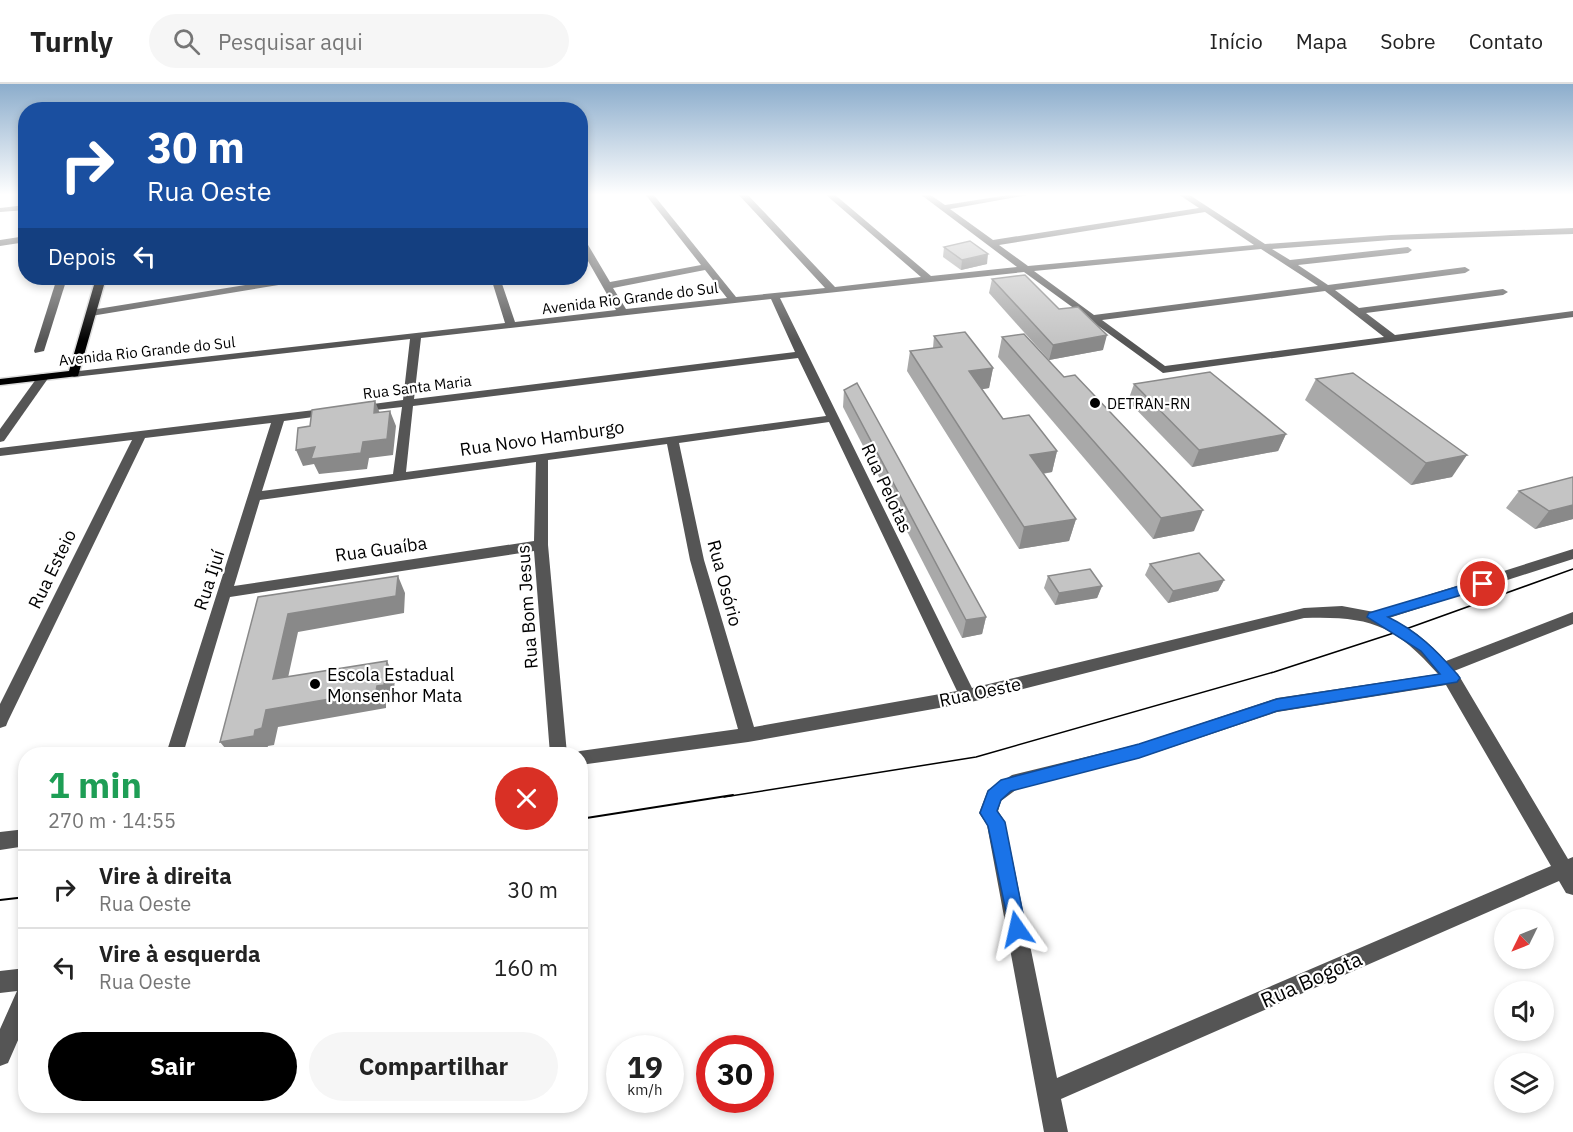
<!DOCTYPE html>
<html lang="pt">
<meta charset="utf-8">
<style>
:root{--surface:#fff;--page:#f6f6f6;--text:#222;--muted:#767676;--line:#e0e0e0;--accent:#000}
body{margin:0;font-family:"IBM Plex Sans",sans-serif;background:var(--page);color:var(--text);height:100vh;display:flex;flex-direction:column;font-size:22px;white-space:nowrap}
*{box-sizing:border-box;margin:0}
p{font-size:20px;color:var(--muted)}
.icon{flex:none;width:33px;height:33px;fill:none;stroke:currentColor;stroke-width:2;stroke-linecap:round;stroke-linejoin:round}
.map{position:relative;flex:1;overflow:hidden}
.panel{position:absolute;left:18px;top:663px;width:570px;height:366px;display:flex;flex-direction:column;background:var(--surface);border-radius:24px;box-shadow:0 3px 9px #0003}
.panel>*{flex:none}
.guide{position:absolute;left:18px;top:18px;width:570px;height:183px;border-radius:24px;box-shadow:0 3px 9px #0003;background:#1a4fa0;color:#fff;overflow:hidden}
.needle{width:39px;rotate:227deg}
.tools{position:absolute;left:1494px;top:825px;display:grid;gap:12px}
.tools a{display:grid;place-items:center;width:60px;height:60px;border-radius:50%;background:var(--surface);box-shadow:0 3px 9px #0003;font-size:30px}
.speed{position:absolute;left:606px;top:951px;display:flex;gap:12px;font-size:30px;font-weight:700;text-align:center}
.speed>*{display:grid;place-content:center;width:78px;height:78px;border-radius:50%;background:var(--surface);box-shadow:0 3px 9px #0003;line-height:1}
.speed small{font-size:15px;font-weight:400}
.speed .limit{border:9px solid #d22;background:#fff;color:#111}
.pin{position:absolute;display:grid;place-items:center;width:51px;height:51px;color:#fff;margin:-26px;border:3px solid #fff;border-radius:50%;box-shadow:0 2px 6px #0007}
.me{position:absolute;width:66px;margin:-33px;rotate:349deg;stroke-linejoin:round;filter:drop-shadow(0 0 4px #0008)}
.turn{display:flex;align-items:center;gap:21px;height:126px;padding:0 30px;font-size:27px}
.turn .icon{width:78px;height:78px;stroke-width:2.5}
.turn b{display:block;font-size:42px;line-height:51px}
.then{display:flex;align-items:center;height:57px;padding:0 30px;background:#0003;gap:12px;font-size:22px}
.round{display:grid;place-items:center;flex:none;width:63px;height:63px;border-radius:32px;background:var(--page)}
.overview{display:flex;align-items:center;justify-content:space-between;height:102px;padding:0 30px}
h1{font-size:36px;font-weight:800;line-height:45px;color:#1e9e55}
.cta{display:flex;gap:12px;margin-top:auto;padding:12px 30px}
.cta a{flex:1;height:69px;border-radius:36px;background:var(--accent);color:#fff;font-size:24px;font-weight:800;line-height:69px;text-align:center}
.cta a+a{background:var(--page);color:var(--text)}
ul{padding:0;list-style:none}
li{display:flex;align-items:center;gap:18px;height:78px;padding:0 30px;border-top:2px solid var(--line)}
li div{flex:1}
li b{display:block;font-size:22px}
li em{font-style:normal}
header{display:flex;align-items:center;gap:36px;box-sizing:border-box;height:84px;padding:0 30px;background:var(--surface);border-bottom:2px solid var(--line)}
header strong{font-size:28px}
nav{display:flex;gap:33px;margin-inline-start:auto;font-size:21px}
.search{width:420px;height:54px;background:var(--page);display:flex;align-items:center;gap:15px;box-sizing:border-box;padding:0 21px;border-radius:33px;color:var(--muted);font-size:22px}
.map>svg:first-child{display:block}
.lines{fill:none;stroke-linecap:round;stroke-linejoin:round}
.major-casing{stroke:#dbdbdb;stroke-width:3}
.minor{fill:#555;fill-rule:evenodd}
.major{fill:#000;fill-rule:evenodd}
.tram-far1{stroke:#000;stroke-width:1.5}
.tram{stroke:#000;stroke-width:2}
.wall{fill:#a9a9a9}
.shaded-wall{fill:#898989}
.building{fill:#c4c4c4;stroke:#898989;stroke-width:1.5}
.route{fill:#1a73e8;stroke:#114b97;stroke-width:1.5}
.poi-dot{fill:#000;stroke:#fff;stroke-width:2}
.labels{text-anchor:middle;dominant-baseline:central;stroke-width:4.5;stroke-linejoin:round;paint-order:stroke}
.far-street-label{font-size:15px;fill:#000;stroke:#fff}
.far-poi-label{font-size:15px;fill:#000;stroke:#fff;text-anchor:start}
.street-label{font-size:18px;fill:#000;stroke:#fff}
.poi-label{font-size:18px;fill:#000;stroke:#fff;text-anchor:start}
.near-street-label{font-size:21px;fill:#000;stroke:#fff}
</style>
<header>
<strong>Turnly</strong>
<div class="search"><svg class="icon" aria-label="search" viewBox="0 0 24 24"><circle cx="10" cy="10" r="6"/><path d="M15 15l6 6"/></svg>Pesquisar aqui</div>
<nav><a>Início</a><a>Mapa</a><a>Sobre</a><a>Contato</a></nav>
</header>
<div class="map">
<svg width="1573" height="1048" viewBox="0 0 1573 1048">
<rect width="100%" height="100%" fill="#fff"/>
<g class="lines">
<g class="major-casing">
<polygon id="major" points="96,194 106,194 78,292 0,301 0,295 69,287"/>
</g>
<g class="minor">
<path d="M645,110h8l83,103 89,-9 -87,-94h9l88,93 86,-10 -96,-83h9l97,82 86,-9 -97,-73h9l16,11 70,-11h19l-84,15 43,31 206,-32 -21,-14h10l77,50 126,-9 182,-7v6l-182,6 -119,9 18,11 118,-13 4,3 -4,3 -110,12 30,20 137,-18 5,3 -5,3 -130,17 24,18 144,-19 5,3 -5,3 -137,18 29,22 178,-24v6l-410,56 -139,-101 -244,26 192,390 332,-80 38,-2 32,6 199,-63v10l-184,59c23,10 40,24 57,43l127,-49v12l-119,47 4,3 110,185 5,-2v38l-7,-2 -7,-12 -498,218 7,33h-24l-57,-307 -8,-12 9,-23 24,-15 127,-31 138,-46 161,-24c-44,-50 -69,-58 -134,-56l-337,85 -219,39 -168,23v-11h-7l7,-3 158,-22 -48,-169 -23,-116 -119,16v85l19,209h-17l-16,-203 -304,46 -47,157h-17l105,-331 -126,15 -137,283 -2,5 -6,2v-24l132,-264 -132,16v-8l331,-40 4,2v4l-51,7 -22,70 131,-17 9,-67 -44,5 -6,-3 6,-3 45,-6 7,-61 -336,38 -6,-3 2,-2 435,-49 -14,-45h9l15,44 101,-12 -36,-63v-12l4,3 26,44 91,-17zM1205,128l49,33 -226,21 -29,-21zM1261,165l57,37 -224,29 -60,-44zM705,186l22,28 -101,11 -13,-21zM1325,207l59,46 -219,29 -63,-46zM771,215l24,53 -381,47 7,-61zM798,274l28,58 -420,56 7,-66zM829,338l128,269 -203,36 -50,-167 -25,-117zM536,378l-2,79 -300,45 26,-86zM1446,601l105,181 -494,212 -52,-256 -7,-11 3,-10 16,-12 122,-31 138,-46z"/>
<polygon points="26,121 26,126 0,128 0,124"/>
<polygon points="26,152 26,158 0,162 0,156"/>
<polygon points="57,194 67,194 44,267 35,269 34,267"/>
<polygon points="289,194 308,194 303,197 91,232 86,229 91,226"/>
<polygon points="43,290 49,293 4,357 0,358 0,345 39,291"/>
<polygon points="26,745 26,762 0,766 0,748"/>
<polygon points="26,884 26,938 8,979 0,982 0,945 17,907 0,909 0,887"/>
</g>
<use href="#major" class="major"/>
<polyline class="tram-far1" points="724,713 976,673 1274,588 1403,546 1573,485"/>
<g class="tram">
<polyline points="580,735 733,711"/>
<polyline points="0,816 26,813"/>
</g>
</g>
<g class="wall">
<polygon points="944,163 987,180 961,186 943,173"/>
<polygon points="992,195 1059,225 1103,266 1049,276 989,209"/>
<polygon points="934,252 993,284 989,304 982,305 1003,335 1057,367 1052,388 1043,390 1076,435 1069,457 1019,465 907,287 910,267 933,264"/>
<polygon points="1002,253 1194,447 1153,455 998,273"/>
<polygon points="1316,295 1452,393 1411,401 1305,316"/>
<polygon points="1134,300 1286,350 1278,367 1192,383 1128,317"/>
<polygon points="844,306 986,533 982,550 962,554 843,323"/>
<polygon points="1573,393 1573,435 1535,445 1506,424 1519,407"/>
<polygon points="1150,480 1224,496 1218,507 1168,519 1145,491"/>
<polygon points="1048,492 1102,502 1097,514 1055,521 1044,504"/>
</g>
<g class="shaded-wall">
<polygon points="988,170 987,180 961,186 962,176"/>
<polygon points="1107,251 1103,266 1049,276 1053,261"/>
<polygon points="993,284 989,304 966,308 969,287"/>
<polygon points="375,317 381,332 374,329"/>
<polygon points="390,327 396,342 393,371 369,374 367,385 319,390 314,380 303,382 296,366 315,363 363,358"/>
<polygon points="1286,350 1278,367 1192,383 1199,366"/>
<polygon points="1057,367 1052,388 1024,392 1030,371"/>
<polygon points="1467,371 1452,393 1411,401 1426,379"/>
<polygon points="1573,421 1573,435 1535,445 1549,427"/>
<polygon points="1203,426 1194,447 1153,455 1161,434"/>
<polygon points="1076,435 1069,457 1019,465 1024,443"/>
<polygon points="398,492 405,509 404,529 298,548 284,612 273,595 288,530"/>
<polygon points="1224,496 1218,507 1168,519 1173,507"/>
<polygon points="1102,502 1097,514 1055,521 1059,509"/>
<polygon points="986,533 982,550 962,554 966,536"/>
<polygon points="387,577 395,594 393,618 386,619 386,624 278,643 274,661 268,662 266,669 256,670 230,670 220,658 255,646 266,626 377,602"/>
</g>
<g class="building">
<polygon points="970,157 988,170 962,176 944,163"/>
<polygon points="1025,191 1059,225 1078,223 1107,251 1053,261 992,195"/>
<polygon points="965,248 993,284 969,287 1003,335 1029,331 1057,367 1030,371 1076,435 1024,443 910,267 942,263 934,252"/>
<polygon points="1024,250 1064,293 1075,291 1203,426 1161,434 1002,253"/>
<polygon points="1210,288 1286,350 1199,366 1134,300"/>
<polygon points="1353,289 1467,371 1426,379 1316,295"/>
<polygon points="857,299 986,533 966,536 844,306"/>
<polygon points="375,317 374,329 390,327 387,355 363,358 361,369 311,375 315,363 296,366 298,344 310,342 312,326"/>
<polygon points="1573,393 1573,421 1549,427 1519,407"/>
<polygon points="1199,469 1224,496 1173,507 1150,480"/>
<polygon points="1090,485 1102,502 1059,509 1048,492"/>
<polygon points="398,492 396,512 288,530 273,595 387,577 384,601 377,602 376,607 266,626 262,644 255,646 254,652 220,658 258,513"/>
</g>
<linearGradient id="sky" x2="0" y2="1"><stop stop-color="#8cadcc"/><stop offset="0.43" stop-color="#fff"/><stop offset="1" stop-color="#fff" stop-opacity="0"/></linearGradient>
<rect width="1573" height="257" fill="url(#sky)"/>
<path class="route" d="M1483,495l7,5 -2,3 -100,30c29,14 48,33 69,57l3,4 -3,4 -180,29 -138,47 -128,33 -10,9 -4,11 8,11 21,107 -2,6 -7,3 -6,-3 -23,-109 -8,-13 8,-22 13,-11 138,-36 138,-45 163,-25 -19,-23 -54,-34 2,-4z"/>
<g class="poi-dot">
<circle cx="1095" cy="319" r="6"/>
<circle cx="315" cy="600" r="6"/>
</g>
<g class="labels">
<g class="far-street-label">
<text transform="translate(630 214) rotate(-7)">Avenida Rio Grande do Sul</text>
<text transform="translate(147 267) rotate(-6)">Avenida Rio Grande do Sul</text>
<text transform="translate(417 303) rotate(-7)">Rua Santa Maria</text>
</g>
<g class="far-poi-label">
<text x="1107" y="319">DETRAN-RN</text>
</g>
<g class="street-label">
<text transform="translate(542 354) rotate(-8)">Rua Novo Hamburgo</text>
<text transform="translate(887 404) rotate(65)">Rua Pelotas</text>
<text transform="translate(381 465) rotate(-8)">Rua Guaíba</text>
<text transform="translate(52 485) rotate(-64)">Rua Esteio</text>
<text transform="translate(209 496) rotate(-72)">Rua Ijuí</text>
<text transform="translate(725 499) rotate(75)">Rua Osório</text>
<text transform="translate(527 523) rotate(-94)">Rua Bom Jesus</text>
<text transform="translate(980 608) rotate(-12)">Rua Oeste</text>
</g>
<g class="poi-label">
<text x="327" y="590">Escola Estadual<tspan x="327" dy="21">Monsenhor Mata</tspan></text>
</g>
<g class="near-street-label">
<text transform="translate(1311 895) rotate(-24)">Rua Bogota</text>
</g>
</g>
</svg>
<div class="tools">
<a><svg class="needle" viewBox="-14 -14 28 28"><path d="M0-13l5 13h-10z" fill="#e53935"/><path d="M0 13l5-13h-10z" fill="#767676"/></svg></a>
<a><svg class="icon" aria-label="sound" viewBox="0 0 24 24"><path d="M4 9h4l5-4v14l-5-4H4zM17 9q2 3 0 6"/></svg></a>
<a><svg class="icon" aria-label="layers" viewBox="0 0 24 24"><path d="M12 4l9 5-9 5-9-5zM3 14l9 5 9-5"/></svg></a>
</div>
<div class="speed"><div>19<small>km/h</small></div><div class="limit">30</div></div>
<div class="pin" style="left:1483px;top:500px;background:#d93025"><svg class="icon" aria-label="arrive" viewBox="0 0 24 24"><path d="M6 21V4h12l-3 4 3 4H6"/></svg></div>
<svg class="me" style="left:1017px;top:845px" viewBox="-20 -20 40 40"><path d="M0-17L14 15 0 8-14 15z" fill="#1a73e8" stroke="#fff" stroke-width="4"/></svg>
<div class="guide">
<div class="turn"><svg class="icon" aria-label="right" viewBox="0 0 24 24"><path d="M7 20v-9h11M14 6l5 5-5 5"/></svg><div><b>30 m</b>Rua Oeste</div></div>
<div class="then">Depois<svg class="icon" aria-label="left" viewBox="0 0 24 24"><path d="M17 20v-9H6M10 6l-5 5 5 5"/></svg></div>
</div>
<section class="panel">
<div class="overview"><div><h1>1 min</h1><p>270 m · 14:55</p></div><a class="round" style="background:#d93025;color:#fff"><svg class="icon" aria-label="close" viewBox="0 0 24 24"><path d="M6 6l12 12M18 6L6 18"/></svg></a></div>
<ul>
<li><svg class="icon" aria-label="right" viewBox="0 0 24 24"><path d="M7 20v-9h11M14 6l5 5-5 5"/></svg><div><b>Vire à direita</b><p>Rua Oeste</p></div><em>30 m</em></li>
<li><svg class="icon" aria-label="left" viewBox="0 0 24 24"><path d="M17 20v-9H6M10 6l-5 5 5 5"/></svg><div><b>Vire à esquerda</b><p>Rua Oeste</p></div><em>160 m</em></li>
</ul>
<div class="cta"><a>Sair</a><a>Compartilhar</a></div>
</section>
</div>
